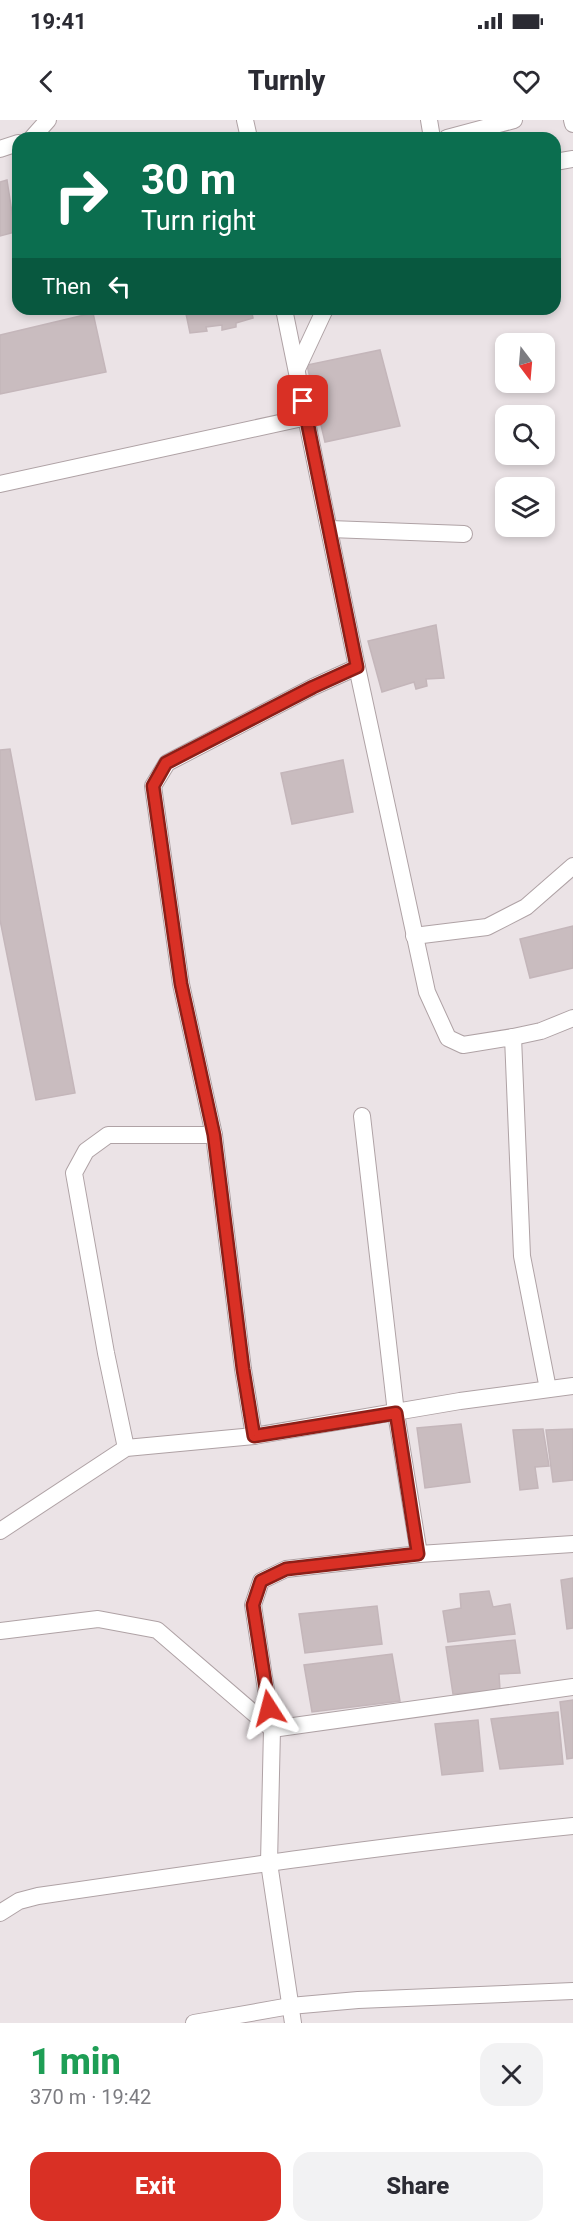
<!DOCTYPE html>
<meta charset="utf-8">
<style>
:root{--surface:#fff;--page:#f2f2f3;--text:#2b2b33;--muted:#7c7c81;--accent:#d93025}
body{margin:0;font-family:Roboto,sans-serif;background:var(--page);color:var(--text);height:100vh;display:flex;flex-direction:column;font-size:22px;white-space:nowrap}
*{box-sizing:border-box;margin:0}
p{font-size:20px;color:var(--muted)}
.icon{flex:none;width:33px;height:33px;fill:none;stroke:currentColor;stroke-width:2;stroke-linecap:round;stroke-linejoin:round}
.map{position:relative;height:1903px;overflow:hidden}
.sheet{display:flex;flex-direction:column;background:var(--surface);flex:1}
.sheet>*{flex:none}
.top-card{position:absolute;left:12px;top:12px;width:549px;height:183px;border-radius:18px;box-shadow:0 3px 9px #0003;background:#0b6e4f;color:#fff;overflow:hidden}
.needle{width:39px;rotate:164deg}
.tools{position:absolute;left:495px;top:213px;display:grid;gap:12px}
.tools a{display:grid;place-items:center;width:60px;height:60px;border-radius:12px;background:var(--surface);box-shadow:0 3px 9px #0003;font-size:30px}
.pin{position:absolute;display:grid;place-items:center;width:51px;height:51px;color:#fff;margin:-26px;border-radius:12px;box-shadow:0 3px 9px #0006}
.me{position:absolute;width:66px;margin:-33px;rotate:351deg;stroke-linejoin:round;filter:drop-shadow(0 0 4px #0008)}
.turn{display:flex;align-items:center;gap:21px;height:126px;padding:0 30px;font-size:27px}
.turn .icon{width:78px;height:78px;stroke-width:2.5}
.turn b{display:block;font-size:42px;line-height:51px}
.then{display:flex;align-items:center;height:57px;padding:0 30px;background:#0003;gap:12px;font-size:22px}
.round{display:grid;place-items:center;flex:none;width:63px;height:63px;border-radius:18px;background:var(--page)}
.headline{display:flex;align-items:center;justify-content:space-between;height:102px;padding:0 30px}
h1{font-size:36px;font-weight:800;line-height:45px;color:#1e9e55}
.action{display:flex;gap:12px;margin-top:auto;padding:12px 30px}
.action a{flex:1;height:69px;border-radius:18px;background:var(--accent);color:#fff;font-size:24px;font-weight:800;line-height:69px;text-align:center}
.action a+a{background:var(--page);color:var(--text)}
.status{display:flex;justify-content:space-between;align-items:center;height:42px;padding:0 30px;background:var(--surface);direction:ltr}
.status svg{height:16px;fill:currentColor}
header{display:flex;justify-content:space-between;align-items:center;height:78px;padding:0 30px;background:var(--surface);font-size:27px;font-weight:800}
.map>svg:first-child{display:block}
.building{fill:#c9bcbf;stroke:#c4b6ba;stroke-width:1.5}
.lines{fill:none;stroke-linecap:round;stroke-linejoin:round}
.minor-casing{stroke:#afa2a5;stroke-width:18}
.minor{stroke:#fff;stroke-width:16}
.route-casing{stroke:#8d1f18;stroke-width:15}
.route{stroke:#d93025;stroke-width:10}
</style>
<div class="status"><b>19:41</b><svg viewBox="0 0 49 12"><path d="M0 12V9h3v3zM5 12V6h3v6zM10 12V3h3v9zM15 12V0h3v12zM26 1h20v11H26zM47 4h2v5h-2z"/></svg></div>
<header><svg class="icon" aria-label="back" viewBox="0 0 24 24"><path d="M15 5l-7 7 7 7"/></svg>Turnly<svg class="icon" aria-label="heart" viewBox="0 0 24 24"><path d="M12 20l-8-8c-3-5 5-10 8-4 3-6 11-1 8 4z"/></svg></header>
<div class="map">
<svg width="573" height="1903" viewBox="0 0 573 1903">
<rect width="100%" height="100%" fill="#ebe3e6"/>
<g class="building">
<polygon points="7,60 15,112 0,116 0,62"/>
<polygon points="185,189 251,189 253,198 236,203 236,207 222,210 222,205 206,207 207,211 190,213"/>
<polygon points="93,193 106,252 0,274 0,215"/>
<polygon points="380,230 400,306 325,322 307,245"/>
<polygon points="436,505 444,558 426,559 427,566 416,569 414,562 382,572 368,521"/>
<polygon points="10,629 75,973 36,980 0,800 0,630"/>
<polygon points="343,640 353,692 292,704 281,653"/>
<polygon points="573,806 573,848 530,858 520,819"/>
<polygon points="461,1304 470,1362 425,1368 417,1308"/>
<polygon points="543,1309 549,1346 535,1347 538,1368 520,1370 513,1310"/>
<polygon points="573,1309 573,1360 553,1362 546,1310"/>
<polygon points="573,1458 573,1508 567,1509 561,1460"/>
<polygon points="489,1471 493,1487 510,1484 515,1514 448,1522 443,1491 461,1488 460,1474"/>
<polygon points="377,1486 382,1524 305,1533 299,1494"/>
<polygon points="515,1520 520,1553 499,1554 500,1570 453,1574 446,1527"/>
<polygon points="392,1534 400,1581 312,1592 304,1545"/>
<polygon points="573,1580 573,1638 567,1639 560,1582"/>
<polygon points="558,1592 563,1644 500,1649 491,1599"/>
<polygon points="478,1600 483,1651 442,1655 435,1604"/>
</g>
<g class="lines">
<g class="minor-casing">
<g id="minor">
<polyline points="245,0 249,18"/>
<polyline points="429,0 432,18"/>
<polyline points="572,0 573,4"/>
<polyline points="32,18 48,0"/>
<polyline points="447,18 514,0"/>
<polyline points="0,29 18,23"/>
<polyline points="555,42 573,39"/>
<polyline points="284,189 357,547 427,872 448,918 463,925 513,917 522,1136 548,1269"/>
<polyline points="297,249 325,189"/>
<polyline points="0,364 307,297"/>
<polyline points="330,409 464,414"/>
<polyline points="414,816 487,807 526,787 573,746"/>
<polyline points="513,917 541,911 573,898"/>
<polyline points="362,996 396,1293 419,1434"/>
<polyline points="254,1316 243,1249 214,1015 181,864 153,666 167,643 313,567 357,547"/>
<polyline points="126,1328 106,1233 74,1053 86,1031 108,1015 214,1015"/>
<polyline points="0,1411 126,1328 254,1316 460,1281 573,1266"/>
<polyline points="0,1511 98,1499 157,1510 272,1609 573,1567"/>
<path d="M0,1793l19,-12 19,-5c178,-26 356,-52 535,-70"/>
<polyline points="194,1903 290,1886 358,1880 573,1871"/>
<polyline points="293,1903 269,1743 272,1609 253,1485 261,1461 286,1449 419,1434 573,1424"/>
</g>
</g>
<use href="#minor" class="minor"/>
</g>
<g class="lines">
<g class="route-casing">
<polyline id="route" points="269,1588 253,1485 261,1461 286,1449 418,1434 396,1293 254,1316 243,1249 214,1015 181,864 153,666 166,643 313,567 357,547 303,281"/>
</g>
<use href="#route" class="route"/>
</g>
</svg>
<div class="tools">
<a><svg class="needle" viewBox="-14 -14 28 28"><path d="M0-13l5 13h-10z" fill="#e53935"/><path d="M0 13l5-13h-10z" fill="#7c7c81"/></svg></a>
<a><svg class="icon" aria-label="search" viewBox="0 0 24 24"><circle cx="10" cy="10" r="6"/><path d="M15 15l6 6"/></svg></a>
<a><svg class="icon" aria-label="layers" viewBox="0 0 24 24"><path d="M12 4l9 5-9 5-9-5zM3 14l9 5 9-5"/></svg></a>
</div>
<div class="pin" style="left:303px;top:281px;background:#d93025"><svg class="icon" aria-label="arrive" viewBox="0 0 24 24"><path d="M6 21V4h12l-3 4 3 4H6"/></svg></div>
<svg class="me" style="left:269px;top:1588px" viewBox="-20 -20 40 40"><path d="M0-17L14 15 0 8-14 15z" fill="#d93025" stroke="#fff" stroke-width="4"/></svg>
<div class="top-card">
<div class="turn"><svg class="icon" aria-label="right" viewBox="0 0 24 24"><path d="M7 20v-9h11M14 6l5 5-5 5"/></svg><div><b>30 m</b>Turn right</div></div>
<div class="then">Then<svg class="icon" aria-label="left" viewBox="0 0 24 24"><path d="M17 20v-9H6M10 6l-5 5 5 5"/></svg></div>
</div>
</div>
<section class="sheet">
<div class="headline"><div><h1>1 min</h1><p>370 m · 19:42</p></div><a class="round"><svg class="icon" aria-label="close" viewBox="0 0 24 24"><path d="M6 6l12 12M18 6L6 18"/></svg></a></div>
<div class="action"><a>Exit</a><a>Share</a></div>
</section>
